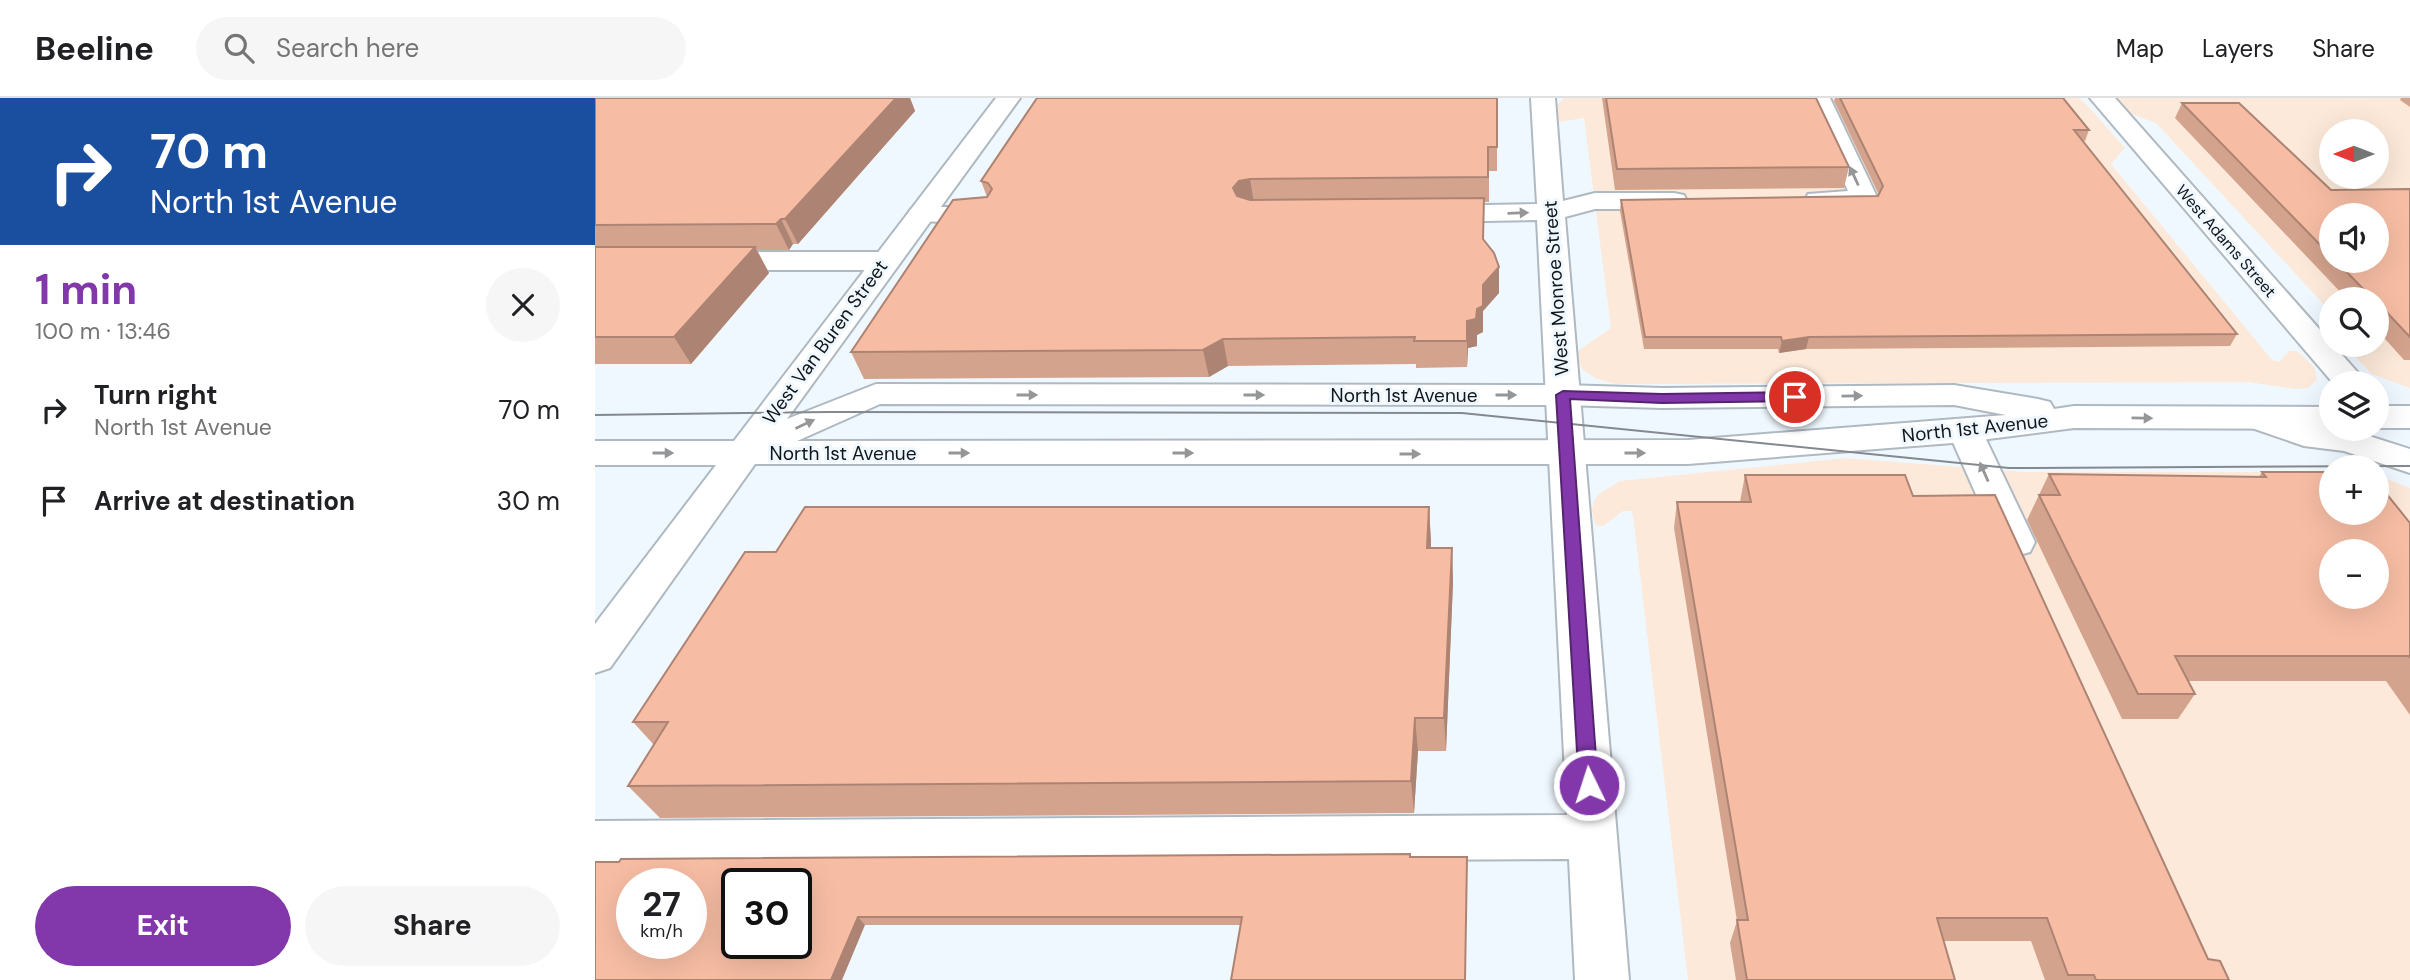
<!DOCTYPE html>
<meta charset="utf-8">
<style>
:root{--surface:#fff;--page:#f6f6f6;--text:#202124;--muted:#757577;--line:#e0e0e0;--accent:#8238aa}
body{margin:0;font-family:"DM Sans",sans-serif;background:var(--page);color:var(--text);height:100vh;display:flex;flex-direction:column;font-size:26px;white-space:nowrap}
*{box-sizing:border-box;margin:0}
p{font-size:23px;color:var(--muted)}
.icon{flex:none;width:38px;height:38px;fill:none;stroke:currentColor;stroke-width:2;stroke-linecap:round;stroke-linejoin:round}
.map{position:relative;flex:1;overflow:hidden}
.drawer{display:flex;flex-direction:column;background:var(--surface);width:595px}
.drawer>*{flex:none}
.top-card{background:#1a4fa0;color:#fff;overflow:hidden}
.needle{width:46px;rotate:270deg}
.fabs{position:absolute;left:1724px;top:21px;display:grid;gap:14px}
.fabs a{display:grid;place-items:center;width:70px;height:70px;border-radius:50%;background:var(--surface);box-shadow:0 7px 28px #0002;font-size:35px}
.speed{position:absolute;left:21px;top:770px;display:flex;gap:14px;font-size:35px;font-weight:700;text-align:center}
.speed>*{display:grid;place-content:center;width:91px;height:91px;border-radius:50%;background:var(--surface);box-shadow:0 7px 28px #0002;line-height:1}
.speed small{font-size:18px;font-weight:400}
.speed .limit{border:4px solid #111;border-radius:10px;background:#fff;color:#111}
.pin{position:absolute;display:grid;place-items:center;width:60px;height:60px;color:#fff;margin:-30px;border:4px solid #fff;border-radius:50%;box-shadow:0 2px 7px #0007}
.me{position:absolute;width:77px;margin:-38px;rotate:356deg;stroke-linejoin:round;filter:drop-shadow(0 0 5px #0008)}
.turn{display:flex;align-items:center;gap:24px;height:147px;padding:0 35px;font-size:32px}
.turn .icon{width:91px;height:91px;stroke-width:2.5}
.turn b{display:block;font-size:49px;line-height:60px}
.round{display:grid;place-items:center;flex:none;width:74px;height:74px;border-radius:37px;background:var(--page)}
.head{display:flex;align-items:center;justify-content:space-between;height:119px;padding:0 35px}
h1{font-size:42px;font-weight:700;line-height:52px;color:var(--accent)}
.action{display:flex;gap:14px;margin-top:auto;padding:14px 35px}
.action a{flex:1;height:80px;border-radius:42px;background:var(--accent);color:#fff;font-size:28px;font-weight:700;line-height:80px;text-align:center}
.action a+a{background:var(--page);color:var(--text)}
ul{padding:0;list-style:none}
li{display:flex;align-items:center;gap:21px;height:91px;padding:0 35px}
li div{flex:1}
li b{display:block;font-size:26px}
li em{font-style:normal}
header{display:flex;align-items:center;gap:42px;box-sizing:border-box;height:98px;padding:0 35px;background:var(--surface);border-bottom:2px solid var(--line)}
header strong{font-size:33px}
nav{display:flex;gap:38px;margin-inline-start:auto;font-size:24px}
.search{width:490px;height:63px;background:var(--page);display:flex;align-items:center;gap:18px;box-sizing:border-box;padding:0 24px;border-radius:38px;color:var(--muted);font-size:26px}
main{display:flex;flex:1;min-height:0}
.map>svg:first-child{display:block}
.commercial{fill:#fce9d9;fill-rule:evenodd}
.lines{fill:none;stroke-linecap:round;stroke-linejoin:round}
.minor-casing{stroke:#afb9c1;stroke-width:4}
.major-casing{stroke:#afb9c1;stroke-width:4}
.minor{fill:#fff;fill-rule:evenodd}
.major{fill:#fff;fill-rule:evenodd}
.tram{stroke:#83898e;stroke-width:2}
.wall{fill:#d4a38d;fill-rule:evenodd}
.shaded-wall{fill:#ad8473}
.building{fill:#f7bda4;stroke:#ad8473;stroke-width:2;fill-rule:evenodd}
.oneway{fill:#949697}
.route{fill:#8238aa;stroke:#54246e;stroke-width:2}
.labels{text-anchor:middle;dominant-baseline:central;stroke-width:6;stroke-linejoin:round;paint-order:stroke}
.far-street-label{font-size:16px;fill:#121518;stroke:#f0f8ff}
.street-label{font-size:19px;fill:#121518;stroke:#f0f8ff}
</style>
<header>
<strong>Beeline</strong>
<div class="search"><svg class="icon" aria-label="search" viewBox="0 0 24 24"><circle cx="10" cy="10" r="6"/><path d="M15 15l6 6"/></svg>Search here</div>
<nav><a>Map</a><a>Layers</a><a>Share</a></nav>
</header>
<main>
<section class="drawer">
<div class="top-card">
<div class="turn"><svg class="icon" aria-label="right" viewBox="0 0 24 24"><path d="M7 20v-9h11M14 6l5 5-5 5"/></svg><div><b>70 m</b>North 1st Avenue</div></div>
</div>
<div class="head"><div><h1>1 min</h1><p>100 m · 13:46</p></div><a class="round"><svg class="icon" aria-label="close" viewBox="0 0 24 24"><path d="M6 6l12 12M18 6L6 18"/></svg></a></div>
<ul>
<li><svg class="icon" aria-label="right" viewBox="0 0 24 24"><path d="M7 20v-9h11M14 6l5 5-5 5"/></svg><div><b>Turn right</b><p>North 1st Avenue</p></div><em>70 m</em></li>
<li><svg class="icon" aria-label="arrive" viewBox="0 0 24 24"><path d="M6 21V4h12l-3 4 3 4H6"/></svg><div><b>Arrive at destination</b></div><em>30 m</em></li>
</ul>
<div class="action"><a>Exit</a><a>Share</a></div>
</section>
<div class="map">
<svg width="1815" height="882" viewBox="0 0 1815 882">
<rect width="100%" height="100%" fill="#f0f8ff"/>
<g class="commercial">
<polygon points="969,0 1483,0 1491,6 1530,50 1516,66 1677,262 1684,264 1694,253 1702,253 1719,269 1722,281 1713,290 1700,291 1653,284 1021,286 1002,281 988,272 984,265 983,253 1016,230 989,20 963,24 961,8"/>
<path d="M1517,0h298v290l-38,-14 -28,-29h33v-46h-46v13l-175,-189 -30,-11zM1736,33h46v46h-46zM1736,117h46v46h-46z"/>
<path d="M1251,360l178,14h307v41h46v-38l33,13v492h-722l-55,-465 -2,-4h-8l-20,15 -8,-1 -3,-15 2,-9 5,-7 21,-13zM1736,453h46v46h-46z"/>
</g>
<g class="lines">
<g class="minor-casing">
<g id="minor">
<polygon points="936,0 960,0 968,103 1000,95 1079,95 1089,97 1092,103 1089,109 1079,111 1000,111 970,119 1034,882 980,882 974,761 0,767 0,723 972,717 942,122 836,124 826,122 822,116 826,110 836,108 942,106"/>
<polygon points="1211,0 1235,0 1283,101 1280,107 1223,110 1213,108 1210,102 1213,96 1253,93"/>
<polygon points="1495,0 1520,0 1772,285 1738,285"/>
<polygon points="326,109 389,109 399,111 403,117 399,123 389,125 316,123 312,117 316,111"/>
<polygon points="114,154 290,154 300,157 305,163 300,169 290,172 114,172 104,169 99,163 104,157"/>
<polygon points="1666,310 1724,329 1752,331 1815,351 1815,375 1749,353 1709,348 1654,329 1649,321 1654,313"/>
<polygon points="1370,322 1382,325 1387,333 1440,444 1435,454 1421,458 1407,454 1402,444 1353,333 1358,325"/>
</g>
</g>
<g class="major-casing">
<g id="major">
<path d="M401,0h24l-233,321 89,-35 687,1 99,3 292,-3 84,14 12,3 4,7 20,-3 257,1v22l-257,-1 -109,14 -277,22h-933l-145,204 -15,5v-49l121,-159h-121v-24h139zM285,306l683,1 99,3 292,-3 52,10 -318,25 -891,1z"/>
<rect x="1782" y="308" width="33" height="22"/>
</g>
</g>
<use href="#minor" class="minor"/>
<use href="#major" class="major"/>
<polyline class="tram" points="0,317 235,314 867,315 1414,370 1815,368"/>
</g>
<g class="wall">
<polygon points="0,0 315,0 320,13 203,146 198,146 194,152 162,152 174,175 96,266 0,266"/>
<polygon points="902,0 902,73 894,73 894,104 889,104 889,142 904,195 888,213 888,234 882,237 882,248 873,250 872,269 821,270 821,266 633,268 614,279 269,281 256,254 392,99 386,83"/>
<polygon points="1007,0 1221,0 1254,69 1249,90 1020,92"/>
<polygon points="1240,0 1468,0 1494,32 1490,43 1488,43 1642,236 1635,248 1211,251 1184,255 1183,251 1049,251 1025,113 1026,102 1283,98 1284,97 1239,3"/>
<polygon points="1806,0 1815,0 1815,9 1805,2"/>
<path d="M1587,5l149,87 79,-1v171h-6l-27,-30v-31h-30l-172,-181zM1736,117l46,46h-46z"/>
<polygon points="1667,374 1815,425 1815,617 1791,583 1593,583 1600,596 1583,621 1527,621 1432,422 1454,376 1664,379"/>
<polygon points="1150,377 1318,398 1613,861 1634,882 1450,882 1436,843 1349,843 1360,882 1141,882 1135,845 1142,823 1079,430 1082,404 1145,404"/>
<polygon points="834,409 836,450 857,450 858,484 851,653 823,653 819,715 65,720 33,688 59,647 38,624 181,454"/>
<polygon points="816,759 646,827 270,827 0,764"/>
</g>
<g class="shaded-wall">
<polygon points="301,0 315,0 320,13 203,146 190,121"/>
<polygon points="655,81 659,105 643,115 638,90 644,83"/>
<polygon points="186,121 198,146 194,152 181,126"/>
<polygon points="160,149 174,175 96,266 79,239"/>
<polygon points="904,169 904,195 888,213 888,234 882,237 882,248 873,250 872,269 872,223 882,211 888,187"/>
<polygon points="1214,239 1211,251 1184,255 1187,243"/>
<polygon points="628,241 633,268 614,279 608,252"/>
<polygon points="834,409 836,443 834,484 832,450"/>
<polygon points="857,450 858,484 851,653 849,620"/>
<polygon points="820,620 823,653 819,715 816,683"/>
<polygon points="263,819 270,827 247,882 236,882"/>
</g>
<g class="building">
<polygon points="0,0 301,0 190,121 186,121 181,126 0,127"/>
<polygon points="442,0 902,0 902,49 893,49 893,79 655,81 644,83 638,90 642,98 655,102 889,100 888,141 899,155 904,169 888,187 888,208 882,211 881,221 872,223 872,243 819,243 820,239 628,241 608,252 256,254 358,102 392,99 397,91 393,85 386,83"/>
<polygon points="1011,0 1221,0 1254,69 1022,71"/>
<polygon points="1245,0 1468,0 1494,32 1479,32 1642,236 1214,239 1187,243 1186,239 1050,239 1026,102 1283,98 1288,88"/>
<polygon points="1587,5 1644,5 1736,92 1815,91 1815,239 1782,204 1782,201 1778,201 1741,163 1782,163 1782,117 1736,117 1736,158"/>
<polygon points="0,149 160,149 79,239 0,239"/>
<path d="M1667,374h69v41h46v-31l33,41v135l-1,-2h-234l20,38h-57l-99,-199h21l-11,-21 217,3zM1736,453h46v46h-46z"/>
<polygon points="1150,377 1310,377 1318,398 1400,397 1613,861 1625,863 1634,882 1501,882 1499,877 1473,877 1452,820 1342,820 1360,882 1152,882 1142,822 1153,822 1082,404 1156,404"/>
<polygon points="210,409 834,409 832,450 857,450 849,620 820,620 816,683 33,688 73,624 38,624 150,454 181,454"/>
<path d="M815,756v3h57l-2,123h-234l11,-63h-384l-27,63h-236v-118h24l2,-3zM37,786h59v59h-59zM142,786h59v59h-59z"/>
</g>
<defs><path id="oneway-solid" d="M-6-.8H1V-3.2L6.5 0L1 3.2V.8H-6Z" transform="scale(1.75)"/></defs>
<g class="oneway">
<use href="#oneway-solid" transform="translate(1259 78) rotate(-115)"/>
<use href="#oneway-solid" transform="translate(923 115) rotate(-2)"/>
<use href="#oneway-solid" transform="translate(432 297)"/>
<use href="#oneway-solid" transform="translate(659 297)"/>
<use href="#oneway-solid" transform="translate(911 297)"/>
<use href="#oneway-solid" transform="translate(1257 298) rotate(-1)"/>
<use href="#oneway-solid" transform="translate(1547 320) rotate(1)"/>
<use href="#oneway-solid" transform="translate(210 326) rotate(-25)"/>
<use href="#oneway-solid" transform="translate(68 355)"/>
<use href="#oneway-solid" transform="translate(364 355)"/>
<use href="#oneway-solid" transform="translate(588 355)"/>
<use href="#oneway-solid" transform="translate(1040 355)"/>
<use href="#oneway-solid" transform="translate(815 356)"/>
<use href="#oneway-solid" transform="translate(1389 374) rotate(-114)"/>
</g>
<polygon class="route" points="968,293 1067,296 1200,294 1207,299 1200,303 1067,305 975,301 1003,687 1001,693 994,695 987,693 984,687 961,297"/>
<g class="labels">
<g class="far-street-label">
<text transform="translate(1631 143) rotate(49)">West Adams Street</text>
</g>
<g class="street-label">
<text transform="translate(961 190) rotate(-94)">West Monroe Street</text>
<text transform="translate(230 244) rotate(-54)">West Van Buren Street</text>
<text x="809" y="297">North 1st Avenue</text>
<text transform="translate(1380 330) rotate(-6)">North 1st Avenue</text>
<text x="248" y="355">North 1st Avenue</text>
</g>
</g>
</svg>
<div class="fabs">
<a><svg class="needle" viewBox="-14 -14 28 28"><path d="M0-13l5 13h-10z" fill="#e53935"/><path d="M0 13l5-13h-10z" fill="#757577"/></svg></a>
<a><svg class="icon" aria-label="sound" viewBox="0 0 24 24"><path d="M4 9h4l5-4v14l-5-4H4zM17 9q2 3 0 6"/></svg></a>
<a><svg class="icon" aria-label="search" viewBox="0 0 24 24"><circle cx="10" cy="10" r="6"/><path d="M15 15l6 6"/></svg></a>
<a><svg class="icon" aria-label="layers" viewBox="0 0 24 24"><path d="M12 4l9 5-9 5-9-5zM3 14l9 5 9-5"/></svg></a>
<a>+</a>
<a>−</a>
</div>
<div class="speed"><div>27<small>km/h</small></div><div class="limit">30</div></div>
<div class="pin" style="left:1200px;top:299px;background:#d93025"><svg class="icon" aria-label="arrive" viewBox="0 0 24 24"><path d="M6 21V4h12l-3 4 3 4H6"/></svg></div>
<svg class="me" style="left:994px;top:687px" viewBox="-20 -20 40 40"><circle r="17" fill="#8238aa" stroke="#fff" stroke-width="3"/><path d="M0-11L8 9 0 5-8 9z" fill="#fff"/></svg>
</div>
</main>
